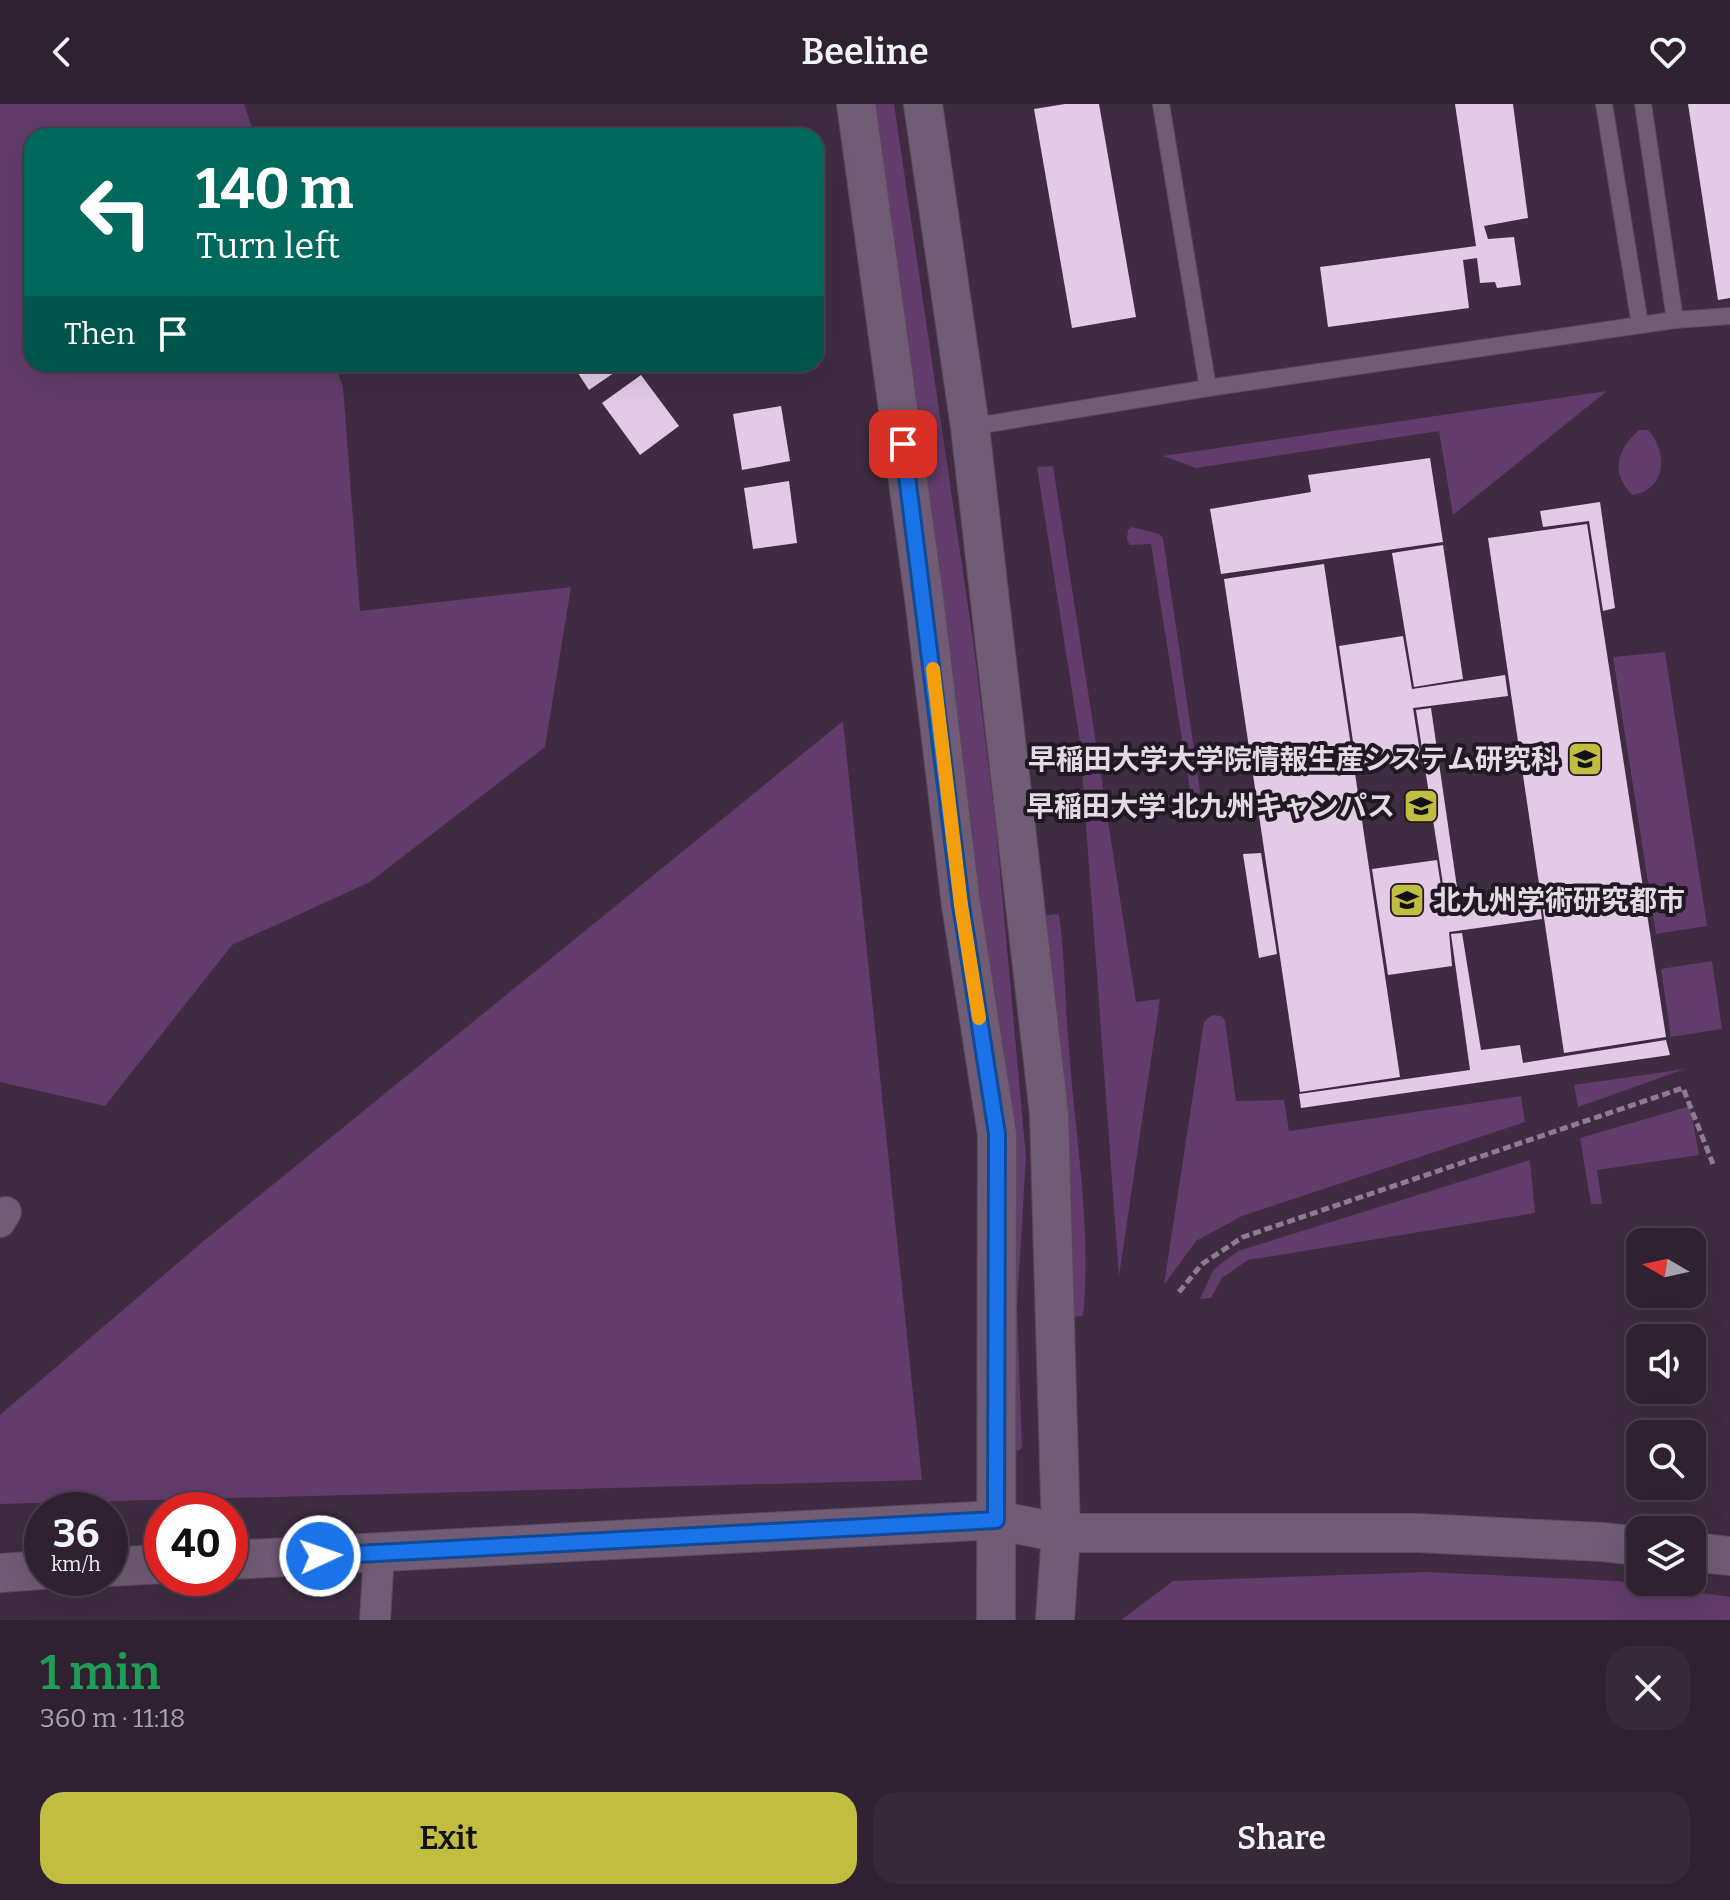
<!DOCTYPE html>
<meta charset="utf-8">
<style>
:root{--surface:#2f2132;--page:#37293a;--text:#f1f3f6;--muted:#a7a3ac;--line:#4a3e4d;--accent:#c1bd40}
body{margin:0;font-family:Bitter,"Noto Sans JP",serif;background:var(--page);color:var(--text);height:100vh;display:flex;flex-direction:column;font-size:30px;white-space:nowrap}
*{box-sizing:border-box;margin:0}
p{font-size:26px;color:var(--muted)}
.icon{flex:none;width:44px;height:44px;fill:none;stroke:currentColor;stroke-width:2;stroke-linecap:round;stroke-linejoin:round}
.map{position:relative;height:1516px;overflow:hidden}
.sheet{display:flex;flex-direction:column;background:var(--surface);flex:1}
.sheet>*{flex:none}
.banner{position:absolute;left:24px;top:24px;width:800px;height:244px;border-radius:24px;box-shadow:0 8px 32px #0002,0 0 0 2px var(--line);background:#00695c;color:#fff;overflow:hidden}
.needle{width:52px;rotate:279deg}
.buttons{position:absolute;left:1626px;top:1124px;display:grid;gap:16px}
.buttons a{display:grid;place-items:center;width:80px;height:80px;border-radius:16px;background:var(--surface);box-shadow:0 8px 32px #0002,0 0 0 2px var(--line);font-size:40px}
.speed{position:absolute;left:24px;top:1388px;display:flex;gap:16px;font-size:40px;font-weight:700;text-align:center}
.speed>*{display:grid;place-content:center;width:104px;height:104px;border-radius:50%;background:var(--surface);box-shadow:0 8px 32px #0002,0 0 0 2px var(--line);line-height:1}
.speed small{font-size:20px;font-weight:400}
.speed .limit{border:12px solid #d22;background:#fff;color:#111}
.pin{position:absolute;display:grid;place-items:center;width:68px;height:68px;color:#fff;margin:-34px;border-radius:16px;box-shadow:0 4px 12px #0006}
.me{position:absolute;width:88px;margin:-44px;rotate:87deg;stroke-linejoin:round;filter:drop-shadow(0 0 6px #0008)}
.turn{display:flex;align-items:center;gap:28px;height:168px;padding:0 40px;font-size:36px}
.turn .icon{width:104px;height:104px;stroke-width:2.5}
.turn b{display:block;font-size:56px;line-height:68px}
.then{display:flex;align-items:center;height:76px;padding:0 40px;background:#0003;gap:16px;font-size:30px}
.round{display:grid;place-items:center;flex:none;width:84px;height:84px;border-radius:24px;background:var(--page)}
.summary{display:flex;align-items:center;justify-content:space-between;height:136px;padding:0 40px}
h1{font-size:48px;font-weight:600;line-height:60px;color:#1e9e55}
.action{display:flex;gap:16px;margin-top:auto;padding:16px 40px}
.action a{flex:1;height:92px;border-radius:24px;background:var(--accent);color:#111;font-size:32px;font-weight:600;line-height:92px;text-align:center}
.action a+a{background:var(--page);color:var(--text)}
header{display:flex;justify-content:space-between;align-items:center;height:104px;padding:0 40px;background:var(--surface);font-size:36px;font-weight:600}
.map>svg:first-child{display:block}
.green{fill:#623c6a}
.building{fill:#e3cbe8}
.lines{fill:none;stroke-linecap:round;stroke-linejoin:round}
.service-casing{stroke:#5b4b5d;stroke-width:18}
.minor-casing{stroke:#5b4b5d;stroke-width:32}
.tertiary-casing{stroke:#5b4b5d;stroke-width:40}
.path{stroke:#8d7d8f;stroke-width:5;stroke-dasharray:8 4;stroke-linecap:butt}
.service{stroke:#715c75;stroke-width:16}
.minor{stroke:#715c75;stroke-width:30}
.tertiary{stroke:#715c75;stroke-width:38}
.route-casing{stroke:#114b97;stroke-width:20}
.route{stroke:#1a73e8;stroke-width:14}
.slow{stroke:#f59e0b;stroke-width:14}
.labels{text-anchor:middle;dominant-baseline:central;stroke-width:8;stroke-linejoin:round;paint-order:stroke}
.poi-label{font-size:28px;font-weight:bold;fill:#e5d9e7;stroke:#201822;text-anchor:end}
</style>
<header><svg class="icon" aria-label="back" viewBox="0 0 24 24"><path d="M15 5l-7 7 7 7"/></svg>Beeline<svg class="icon" aria-label="heart" viewBox="0 0 24 24"><path d="M12 20l-8-8c-3-5 5-10 8-4 3-6 11-1 8 4z"/></svg></header>
<div class="map">
<svg width="1730" height="1516" viewBox="0 0 1730 1516">
<rect width="100%" height="100%" fill="#3f2c42"/>
<g class="green">
<polygon points="0,0 244,0 255,32 32,32 32,260 335,260 343,283 360,507 571,483 545,643 370,778 232,841 105,1002 0,978"/>
<polygon points="869,0 894,0 974,543 996,724 1026,1053 1017,1203 1022,1344 1018,1347 1014,1345 998,993 972,726"/>
<polygon points="1607,287 1453,411 1439,327 1196,364 1163,352"/>
<path d="M1639,326h9c20,22 19,60 -16,65 -22,-23 -15,-45 7,-65z"/>
<polygon points="1053,362 1136,898 1160,895 1119,1172 1080,638 1037,363"/>
<path d="M1132,423l27,7 4,4 37,253 -3,10 -9,10c-11,-1 -18,-5 -22,-15l24,-6 -39,-246 -21,1 -3,-5 1,-10z"/>
<polygon points="1665,548 1707,822 1656,830 1613,553"/>
<polygon points="843,617 922,1376 0,1400 0,1311 206,1135"/>
<path d="M1059,810c6,45 6,89 10,134 6,89 23,178 14,268l-16,1 -27,-401z"/>
<polygon points="1712,857 1722,925 1671,933 1661,865"/>
<polygon points="1212,911 1221,912 1225,916 1236,997 1284,996 1289,1027 1521,992 1525,1018 1242,1112 1196,1137 1164,1181 1204,918"/>
<polygon points="1685,965 1578,1003 1574,981"/>
<polygon points="1690,1002 1699,1051 1597,1066 1602,1100 1591,1100 1580,1034"/>
<polygon points="1530,1056 1535,1109 1248,1156 1222,1174 1211,1194 1200,1195 1214,1165 1238,1147"/>
<polygon points="1428,1468 1618,1477 1730,1493 1730,1516 1121,1516 1173,1477"/>
</g>
<g class="building">
<polygon points="1065,0 1099,0 1136,213 1072,224 1034,5"/>
<polygon points="1455,0 1513,0 1528,114 1484,122 1488,135 1514,133 1521,181 1497,184 1495,178 1480,179 1477,154 1463,156 1469,204 1328,223 1320,163 1476,142"/>
<polygon points="1688,0 1730,0 1730,194 1718,196"/>
<polygon points="572,260 627,260 589,286"/>
<polygon points="641,271 679,322 640,351 602,299"/>
<polygon points="781,302 790,357 742,366 733,310"/>
<polygon points="1430,354 1443,438 1221,470 1210,405 1311,388 1308,371"/>
<polygon points="789,377 797,439 753,445 744,384"/>
<polygon points="1600,398 1615,504 1603,507 1589,417 1543,423 1540,407"/>
<polygon points="1587,420 1666,933 1564,949 1488,434"/>
<polygon points="1443,441 1463,575 1414,583 1392,449"/>
<polygon points="1324,460 1400,973 1300,988 1224,475"/>
<polygon points="1403,532 1412,585 1505,571 1508,592 1413,604 1421,655 1357,665 1339,542"/>
<polygon points="1431,604 1460,804 1447,806 1416,606"/>
<polygon points="1261,749 1277,850 1259,854 1243,750"/>
<polygon points="1437,756 1445,809 1539,794 1542,815 1449,828 1452,862 1388,871 1372,765"/>
<polygon points="1462,829 1481,946 1520,941 1523,959 1666,936 1670,951 1301,1004 1299,990 1470,966 1451,830"/>
</g>
<g class="lines">
<g class="service-casing">
<g id="service">
<polyline points="1161,0 1208,284"/>
<polyline points="1604,0 1640,221"/>
<polyline points="1643,0 1675,216"/>
<polyline points="970,323 1208,284 1675,216 1730,212"/>
</g>
</g>
<g class="minor-casing">
<g id="minor">
<polyline points="0,1118 6,1108"/>
<polyline points="375,1516 379,1449"/>
</g>
</g>
<g class="tertiary-casing">
<g id="tertiary">
<polyline points="856,0 924,494 961,801 997,1030 996,1516"/>
<polyline points="923,0 970,323 1049,1010 1061,1429 1055,1516"/>
<polyline points="1692,1448 1730,1452"/>
<polyline points="230,1456 996,1416 1061,1429 1418,1429 1602,1438 1640,1442"/>
<polyline points="110,1463 162,1460"/>
<polyline points="0,1469 42,1466"/>
</g>
</g>
<polyline class="path" points="1179,1188 1202,1160 1243,1133 1683,984 1713,1060"/>
<use href="#service" class="service"/>
<use href="#minor" class="minor"/>
<use href="#tertiary" class="tertiary"/>
</g>
<g class="lines">
<g class="route-casing">
<polyline id="route" points="320,1452 996,1416 997,1030 961,801 903,340"/>
</g>
<use href="#route" class="route"/>
<polyline class="slow" points="933,565 961,801 979,914"/>
</g>
<defs>
<g id="university-square" transform="scale(1.8)"><rect x="-9" y="-9" width="18" height="18" rx="4" fill="#c1bd40" stroke="#201822"/><path d="M0-5L7-2L0 1L-7-2ZM-4 1L0 2.5L4 1V4Q0 6-4 4Z" fill="#111"/></g>
</defs>
<g fill-rule="evenodd">
<use href="#university-square" x="1585" y="655"/>
<use href="#university-square" x="1421" y="702"/>
<use href="#university-square" x="1407" y="796"/>
</g>
<g class="labels">
<g class="poi-label">
<text x="1559" y="655">早稲田大学大学院情報生産システム研究科</text>
<text x="1395" y="702">早稲田大学 北九州キャンパス</text>
<text x="1433" y="796" text-anchor="start">北九州学術研究都市</text>
</g>
</g>
</svg>
<div class="buttons">
<a><svg class="needle" viewBox="-14 -14 28 28"><path d="M0-13l5 13h-10z" fill="#e53935"/><path d="M0 13l5-13h-10z" fill="#a7a3ac"/></svg></a>
<a><svg class="icon" aria-label="sound" viewBox="0 0 24 24"><path d="M4 9h4l5-4v14l-5-4H4zM17 9q2 3 0 6"/></svg></a>
<a><svg class="icon" aria-label="search" viewBox="0 0 24 24"><circle cx="10" cy="10" r="6"/><path d="M15 15l6 6"/></svg></a>
<a><svg class="icon" aria-label="layers" viewBox="0 0 24 24"><path d="M12 4l9 5-9 5-9-5zM3 14l9 5 9-5"/></svg></a>
</div>
<div class="speed"><div>36<small>km/h</small></div><div class="limit">40</div></div>
<div class="pin" style="left:903px;top:340px;background:#d93025"><svg class="icon" aria-label="arrive" viewBox="0 0 24 24"><path d="M6 21V4h12l-3 4 3 4H6"/></svg></div>
<svg class="me" style="left:320px;top:1452px" viewBox="-20 -20 40 40"><circle r="17" fill="#1a73e8" stroke="#fff" stroke-width="3"/><path d="M0-11L8 9 0 5-8 9z" fill="#fff"/></svg>
<div class="banner">
<div class="turn"><svg class="icon" aria-label="left" viewBox="0 0 24 24"><path d="M17 20v-9H6M10 6l-5 5 5 5"/></svg><div><b>140 m</b>Turn left</div></div>
<div class="then">Then<svg class="icon" aria-label="arrive" viewBox="0 0 24 24"><path d="M6 21V4h12l-3 4 3 4H6"/></svg></div>
</div>
</div>
<section class="sheet">
<div class="summary"><div><h1>1 min</h1><p>360 m · 11:18</p></div><a class="round"><svg class="icon" aria-label="close" viewBox="0 0 24 24"><path d="M6 6l12 12M18 6L6 18"/></svg></a></div>
<div class="action"><a>Exit</a><a>Share</a></div>
</section>
